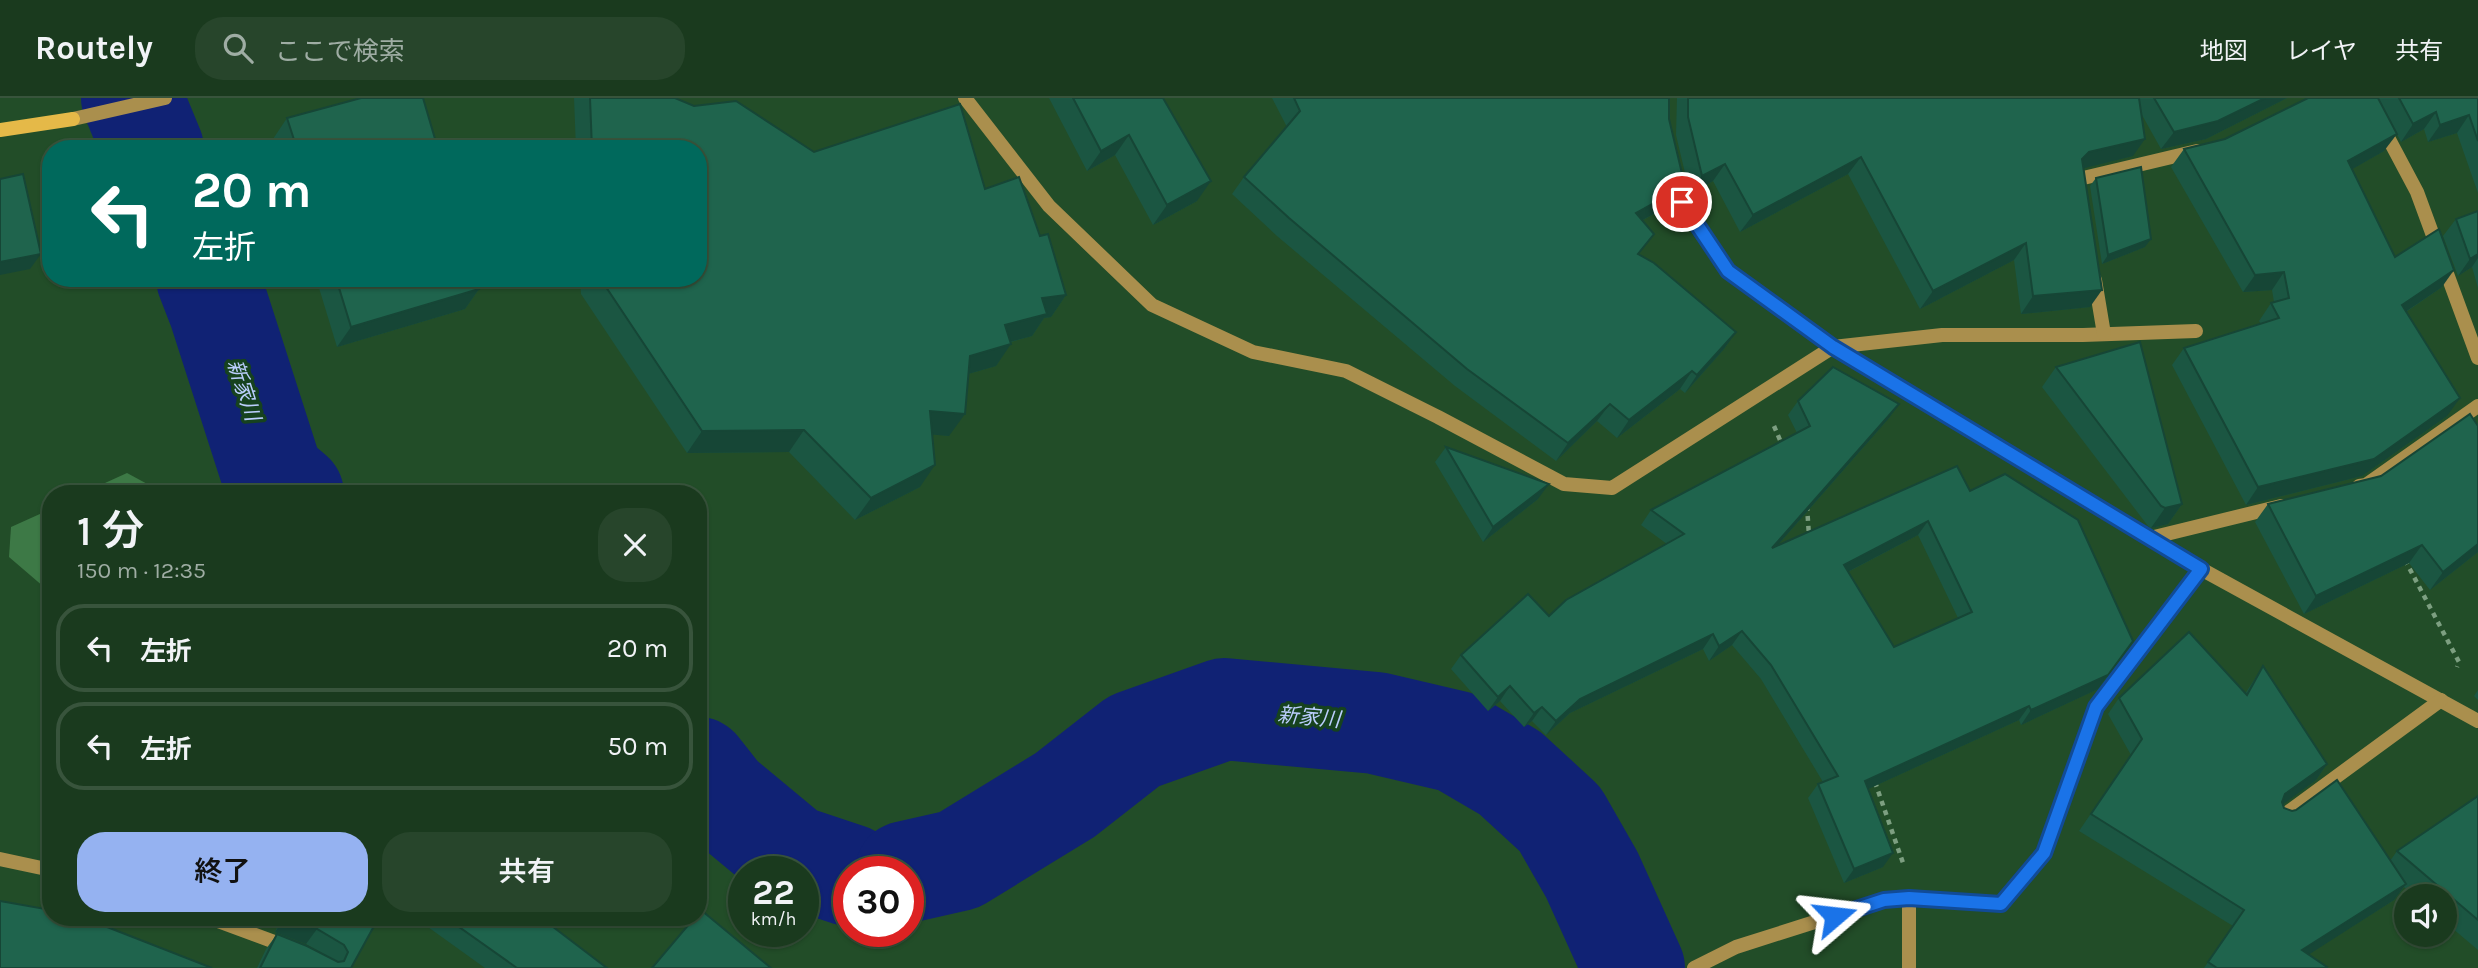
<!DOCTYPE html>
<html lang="ja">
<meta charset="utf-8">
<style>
:root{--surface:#1a3a1e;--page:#27452b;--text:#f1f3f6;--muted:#9fada4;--line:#38543c;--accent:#95b2f1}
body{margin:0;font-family:Karla,"Noto Sans JP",sans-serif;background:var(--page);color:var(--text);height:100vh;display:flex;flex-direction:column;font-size:26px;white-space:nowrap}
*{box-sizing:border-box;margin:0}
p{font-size:23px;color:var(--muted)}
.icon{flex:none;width:38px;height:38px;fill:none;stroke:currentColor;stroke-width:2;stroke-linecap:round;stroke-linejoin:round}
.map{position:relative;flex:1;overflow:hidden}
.side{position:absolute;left:42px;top:387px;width:665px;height:441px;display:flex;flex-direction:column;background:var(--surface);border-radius:28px;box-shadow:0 2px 5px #0004,0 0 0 2px var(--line)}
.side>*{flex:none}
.guide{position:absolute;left:42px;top:42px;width:665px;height:147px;border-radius:28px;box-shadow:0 2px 5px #0004,0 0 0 2px var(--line);background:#00695c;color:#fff;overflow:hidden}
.fabs{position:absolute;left:2394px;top:786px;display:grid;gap:14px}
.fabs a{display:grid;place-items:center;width:63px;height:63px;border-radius:50%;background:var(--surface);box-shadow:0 2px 5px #0004,0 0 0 2px var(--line);font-size:35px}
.speed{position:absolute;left:728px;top:758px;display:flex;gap:14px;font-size:35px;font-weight:700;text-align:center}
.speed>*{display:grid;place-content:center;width:91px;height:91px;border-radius:50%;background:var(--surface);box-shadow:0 2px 5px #0004,0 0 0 2px var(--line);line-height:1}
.speed small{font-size:18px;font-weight:400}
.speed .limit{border:10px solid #d22;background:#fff;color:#111}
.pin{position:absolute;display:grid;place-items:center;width:60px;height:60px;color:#fff;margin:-30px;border:4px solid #fff;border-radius:50%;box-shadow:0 2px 7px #0007}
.me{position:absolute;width:77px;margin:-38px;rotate:73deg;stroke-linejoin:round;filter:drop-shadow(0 0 5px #0008)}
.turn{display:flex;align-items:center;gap:24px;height:147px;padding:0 35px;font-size:32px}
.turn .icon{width:91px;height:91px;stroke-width:2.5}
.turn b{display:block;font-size:49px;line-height:60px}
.round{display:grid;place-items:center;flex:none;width:74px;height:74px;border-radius:28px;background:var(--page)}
.headline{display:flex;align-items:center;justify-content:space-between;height:119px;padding:0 35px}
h1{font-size:42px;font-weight:600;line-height:52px}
.cta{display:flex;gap:14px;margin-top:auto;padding:14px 35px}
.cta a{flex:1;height:80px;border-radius:28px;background:var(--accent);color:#111;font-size:28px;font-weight:600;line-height:80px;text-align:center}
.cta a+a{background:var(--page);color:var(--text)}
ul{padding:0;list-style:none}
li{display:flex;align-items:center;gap:21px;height:88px;margin:0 14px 10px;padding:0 21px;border:4px solid var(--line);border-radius:28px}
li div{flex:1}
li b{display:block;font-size:26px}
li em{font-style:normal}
header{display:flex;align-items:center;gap:42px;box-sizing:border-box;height:98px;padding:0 35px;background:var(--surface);border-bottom:2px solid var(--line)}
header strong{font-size:33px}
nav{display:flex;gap:38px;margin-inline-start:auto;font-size:24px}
.search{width:490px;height:63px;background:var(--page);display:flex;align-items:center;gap:18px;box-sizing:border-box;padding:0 24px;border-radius:28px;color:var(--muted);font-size:26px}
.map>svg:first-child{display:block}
.green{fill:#3d7946}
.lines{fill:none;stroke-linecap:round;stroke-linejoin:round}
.river{stroke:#102274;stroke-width:102}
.path{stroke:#7d9f81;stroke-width:4.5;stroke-dasharray:5 5;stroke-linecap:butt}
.street{stroke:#aa8f4d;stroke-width:14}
.secondary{stroke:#e5b948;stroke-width:14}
.wall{fill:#1b5642;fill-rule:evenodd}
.shaded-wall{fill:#164636}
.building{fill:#1f644d;stroke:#164636;stroke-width:2;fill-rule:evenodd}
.route-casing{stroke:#114b97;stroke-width:18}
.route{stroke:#1a73e8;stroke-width:12}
.labels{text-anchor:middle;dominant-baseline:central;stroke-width:7;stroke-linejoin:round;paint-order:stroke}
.water-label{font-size:21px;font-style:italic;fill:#bbcefd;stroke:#16421e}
</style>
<header>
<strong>Routely</strong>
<div class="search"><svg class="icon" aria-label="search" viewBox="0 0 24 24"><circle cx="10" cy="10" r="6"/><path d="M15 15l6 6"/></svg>ここで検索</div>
<nav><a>地図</a><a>レイヤ</a><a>共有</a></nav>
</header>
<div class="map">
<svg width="2478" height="870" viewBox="0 0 2478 870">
<rect width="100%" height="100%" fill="#224d28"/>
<g class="green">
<polygon points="127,375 151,388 155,395 83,395"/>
<polygon points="51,411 51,495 9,459 11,429"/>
</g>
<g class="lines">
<g class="river">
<polyline points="132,0 153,51"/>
<polyline points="207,180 219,211 273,379 293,396"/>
<polyline points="698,670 721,699 792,758 849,777"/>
<polyline points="906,774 959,762 1065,697 1134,643 1224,611 1376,625 1457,644 1510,675 1560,721 1592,777 1634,870"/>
</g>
<g class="path">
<polyline points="1774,328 1783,349"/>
<polyline points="1807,408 1809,438"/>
<polyline points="2405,462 2459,564 2457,569"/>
<polyline points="1875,684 1903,765"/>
</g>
<g class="street">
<polyline points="965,0 1049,108 1152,207 1253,254 1346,273 1438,319 1564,386 1612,390 1833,249 1942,237 2083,237 2196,233"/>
<polyline points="2367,0 2417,94 2478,260"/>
<polyline points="73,21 165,0"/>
<polyline points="1675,77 1682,104 1728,173 1833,249 2201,471 2478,623"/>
<polyline points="2080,93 2079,81 2197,53"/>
<polyline points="2095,182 2104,236"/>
<polyline points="2359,388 2366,387 2478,308"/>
<polyline points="2150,440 2281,408"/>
<polyline points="2280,720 2441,602"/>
<polyline points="0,761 51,772"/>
<polyline points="207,819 288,849"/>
<polyline points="1694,870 1736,849 1884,802 1909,800"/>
<polyline points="1909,870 1909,800 2001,806 2044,755 2096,609 2201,471"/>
</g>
<polyline class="secondary" points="0,32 73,21"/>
</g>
<g class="wall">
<polygon points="574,0 675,0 814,54 985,91 1040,138 1066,197 1051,219 1044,220 1032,238 1011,244 996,268 968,276 949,338 932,336 920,389 855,422 789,354 687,355 581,196 580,180 698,180 698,51 576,51"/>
<polygon points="1049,0 1163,0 1197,103 1153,127 1115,57 1087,73"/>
<polygon points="1272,0 1669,0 1669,21 1685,88 1672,106 1643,122 1639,157 1736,234 1724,251 1685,295 1680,291 1617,340 1597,323 1556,363 1455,288 1277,138 1232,96 1244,79 1287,29"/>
<polygon points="1677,0 2287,0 2206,41 2161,51 2142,17 2133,58 2083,70 2090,209 2021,216 2014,162 1920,211 1848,76 1740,134 1713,83 1690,96 1676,37"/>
<polygon points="2378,0 2478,0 2478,95 2457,35 2428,44 2424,31 2401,44"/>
<polygon points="287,20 438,51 276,51 273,41"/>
<polygon points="2225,41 2384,53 2352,71 2395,159 2442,189 2406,214 2447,318 2362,378 2246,407 2172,267 2184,250 2261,226 2259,223 2271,205 2274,204 2272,192 2243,194 2171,69 2184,51"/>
<polygon points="2096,80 2145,149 2102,166 2090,88"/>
<polygon points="2478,113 2478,190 2472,169 2458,178 2443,138 2456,121"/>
<polygon points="316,180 476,180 479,191 465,211 337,249"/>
<polygon points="2056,269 2182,406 2168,426 2151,430 2148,428 2042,289"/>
<path d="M1798,303l101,3 -10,14 -112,128 193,-55 163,150 -35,48 -77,36 -2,-5 -151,69 15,78 -39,16 -36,-85 10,-14 5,-2 -62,-103 -29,-34 -23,16 -6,-12 -133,64 -24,22 -14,-14 -8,6 -24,-26 -12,10 -37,-42 10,-14 88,-39 118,-72 -26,-19 10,-15 146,-77 -9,-18zM1918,437l40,83 -64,29 -46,-75z"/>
<polygon points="2478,328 2478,454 2430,492 2409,465 2304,516 2255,424 2268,406 2381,378"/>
<polygon points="1446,349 1538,401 1483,444 1435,364"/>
<polygon points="2263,568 2327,666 2316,682 2283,706 2284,710 2390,763 2397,753 2478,698 2478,852 2445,824 2445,798 2415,798 2404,789 2394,802 2309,856 2326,870 2204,870 2233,828 2079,733 2131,657 2108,616 2119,600 2245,596"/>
<polygon points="2478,592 2478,602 2474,598"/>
<polygon points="282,819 379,819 351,870 257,870 266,851 277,836 331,860 306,846 275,834"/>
<polygon points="414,819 540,819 607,870 485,870"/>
</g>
<g class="shaded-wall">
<polygon points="2265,0 2287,0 2206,41 2161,51 2174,34"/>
<polygon points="2436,14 2424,31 2401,44 2413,26"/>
<polygon points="2469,17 2457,35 2428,44 2440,27"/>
<polygon points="2397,36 2384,53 2335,81 2348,63"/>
<polygon points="1129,37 1115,57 1087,73 1101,53"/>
<polygon points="2145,41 2133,58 2077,72 2082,61 2089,54"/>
<polygon points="1861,59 1848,76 1740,134 1753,117"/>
<polygon points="1725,66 1713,83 1690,96 1702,78"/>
<polygon points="1211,83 1197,103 1153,127 1167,107"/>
<polygon points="1685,88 1672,106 1624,132 1636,115"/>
<polygon points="2151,141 2145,149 2102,166 2108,157"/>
<polygon points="2026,145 2014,162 1920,211 1933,193"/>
<polygon points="41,156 30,171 0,177 0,164"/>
<polygon points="2478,156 2478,160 2472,169 2458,178 2470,161"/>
<polygon points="2454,172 2442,189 2389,225 2402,207"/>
<polygon points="2284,174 2272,192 2243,194 2255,177"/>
<polygon points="479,191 465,211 337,249 351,229"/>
<polygon points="2102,192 2090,209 2021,216 2033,198"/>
<polygon points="1066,197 1051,219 1044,220 1032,238 990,249 1005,227 1042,200"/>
<polygon points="1736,234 1724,251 1685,295 1697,277"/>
<polygon points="1011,246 996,268 954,280 970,258"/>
<polygon points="1692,273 1680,291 1617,340 1629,322"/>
<polygon points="2460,300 2447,318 2362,378 2246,407 2258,389"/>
<polygon points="1610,306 1597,323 1556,363 1568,345"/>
<polygon points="1899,306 1889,320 1762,465 1772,450"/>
<polygon points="930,313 965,316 949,338 915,335"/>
<polygon points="804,332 789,354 687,355 702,333"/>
<polygon points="935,367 920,389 855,422 871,400"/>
<polygon points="1549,386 1538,401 1483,444 1493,429"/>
<polygon points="2182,406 2168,426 2151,430 2165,410"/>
<polygon points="1928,423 1918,437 1834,481 1844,467"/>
<polygon points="2478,446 2478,454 2430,492 2443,474"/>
<polygon points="2422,447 2409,465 2304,516 2316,498"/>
<polygon points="1742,533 1732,547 1709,563 1719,548"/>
<polygon points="1713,536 1703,551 1570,615 1546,637 1556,623 1580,601"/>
<polygon points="2133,543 2098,591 2021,627 2031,612"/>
<polygon points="1510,588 1500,603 1488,613 1498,599"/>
<polygon points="2029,608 2019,622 1855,697 1865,683"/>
<polygon points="1542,609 1532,623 1524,629 1534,615"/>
<polygon points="2327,666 2316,682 2274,713 2285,696"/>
<polygon points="1893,755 1883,769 1844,785 1854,771"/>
<polygon points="2406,786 2394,802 2291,868 2302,852"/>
<polygon points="285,819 317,831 306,846 275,834"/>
</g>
<g class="building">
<polygon points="361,0 423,0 438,51 297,51 287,20"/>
<polygon points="590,0 675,0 694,8 736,3 814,54 960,6 985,91 1019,79 1040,138 1048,136 1066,197 1042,200 1047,216 1005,227 1011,246 970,258 965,316 930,313 935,367 871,400 804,332 702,333 600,180 698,180 698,51 592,51"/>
<polygon points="1073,0 1163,0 1211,83 1167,107 1129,37 1101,53"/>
<polygon points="1294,0 1669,0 1669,21 1685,88 1636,115 1654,136 1638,156 1654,165 1736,234 1697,277 1692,273 1629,322 1610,306 1568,345 1467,271 1289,120 1244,79 1300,13"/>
<polygon points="1688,0 2139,0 2145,41 2089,54 2082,61 2102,192 2033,198 2026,145 1933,193 1861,59 1753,117 1725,66 1702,78 1688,19"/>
<polygon points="2154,0 2265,0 2218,23 2174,34"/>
<polygon points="2308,0 2378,0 2397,36 2348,63 2395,159 2439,131 2454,172 2402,207 2460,300 2374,361 2258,389 2184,250 2279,220 2271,205 2289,200 2284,174 2255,177 2184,51 2225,41"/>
<polygon points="2399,0 2478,0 2478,43 2469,17 2440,27 2436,14 2413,26"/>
<polygon points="2141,69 2151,141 2108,157 2096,80"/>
<polygon points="23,76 41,156 0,164 0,81"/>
<polygon points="2478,113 2478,156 2470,161 2456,121"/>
<polygon points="336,180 476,180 479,191 351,229"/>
<polygon points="2140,244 2182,406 2165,410 2161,408 2056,269"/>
<path d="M1833,269l66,37 -127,144 185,-82 13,25 35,-17 73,46 55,121 -25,34 -77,35 -2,-4 -164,75 28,72 -39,16 -36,-85 20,-8 -67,-111 -29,-34 -23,15 -6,-12 -133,65 -24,22 -14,-14 -8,6 -24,-27 -12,11 -37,-42 67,-61 21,22 17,-16 118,-66 -33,-24 159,-84 -12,-25zM1928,423l44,91 -78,35 -50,-82z"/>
<polygon points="2470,316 2478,328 2478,446 2443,474 2422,447 2316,498 2268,406 2381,378"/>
<polygon points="1446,349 1549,386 1493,429"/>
<polygon points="2189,534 2247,597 2263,568 2327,666 2285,696 2282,704 2284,710 2292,713 2296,712 2337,682 2406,786 2302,852 2327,869 2326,870 2217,870 2208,864 2244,812 2091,716 2142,641 2119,600"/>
<polygon points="2478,698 2478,822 2397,753"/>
<polygon points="0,803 51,812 51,819 98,820 97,825 212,870 0,870"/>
<polygon points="701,812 771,870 652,870 695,819 698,819 698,815"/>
<polygon points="286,819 379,819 351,870 260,870 277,836 307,848 338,864 344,863 348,854 344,847 317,831"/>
<polygon points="445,819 540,819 607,870 517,870"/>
</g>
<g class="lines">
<g class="route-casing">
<polyline id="route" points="1682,104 1728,173 1833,249 2201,471 2096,609 2044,755 2001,806 1909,800 1884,802 1835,818"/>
</g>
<use href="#route" class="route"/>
</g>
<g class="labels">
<g class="water-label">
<text transform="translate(244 292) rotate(72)">新家川</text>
<text transform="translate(1309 619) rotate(5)">新家川</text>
</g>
</g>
</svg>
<div class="fabs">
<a><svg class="icon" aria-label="sound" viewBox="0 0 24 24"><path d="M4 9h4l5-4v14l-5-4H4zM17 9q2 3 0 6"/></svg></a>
</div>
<div class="speed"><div>22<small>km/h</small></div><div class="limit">30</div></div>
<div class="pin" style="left:1682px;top:104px;background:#d93025"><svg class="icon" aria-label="arrive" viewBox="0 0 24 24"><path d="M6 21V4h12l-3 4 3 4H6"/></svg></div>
<svg class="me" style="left:1835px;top:818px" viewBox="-20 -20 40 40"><path d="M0-17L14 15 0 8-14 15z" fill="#1a73e8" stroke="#fff" stroke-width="4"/></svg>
<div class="guide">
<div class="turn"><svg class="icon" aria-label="left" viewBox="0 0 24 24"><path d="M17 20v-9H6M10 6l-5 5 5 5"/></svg><div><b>20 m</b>左折</div></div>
</div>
<section class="side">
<div class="headline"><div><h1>1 分</h1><p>150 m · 12:35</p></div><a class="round"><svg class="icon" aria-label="close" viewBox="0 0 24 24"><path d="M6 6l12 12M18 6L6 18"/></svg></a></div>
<ul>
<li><svg class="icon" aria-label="left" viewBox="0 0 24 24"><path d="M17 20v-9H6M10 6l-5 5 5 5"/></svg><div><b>左折</b></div><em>20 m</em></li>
<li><svg class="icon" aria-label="left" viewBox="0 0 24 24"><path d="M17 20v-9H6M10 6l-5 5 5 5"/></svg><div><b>左折</b></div><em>50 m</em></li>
</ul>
<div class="cta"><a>終了</a><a>共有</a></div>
</section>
</div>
